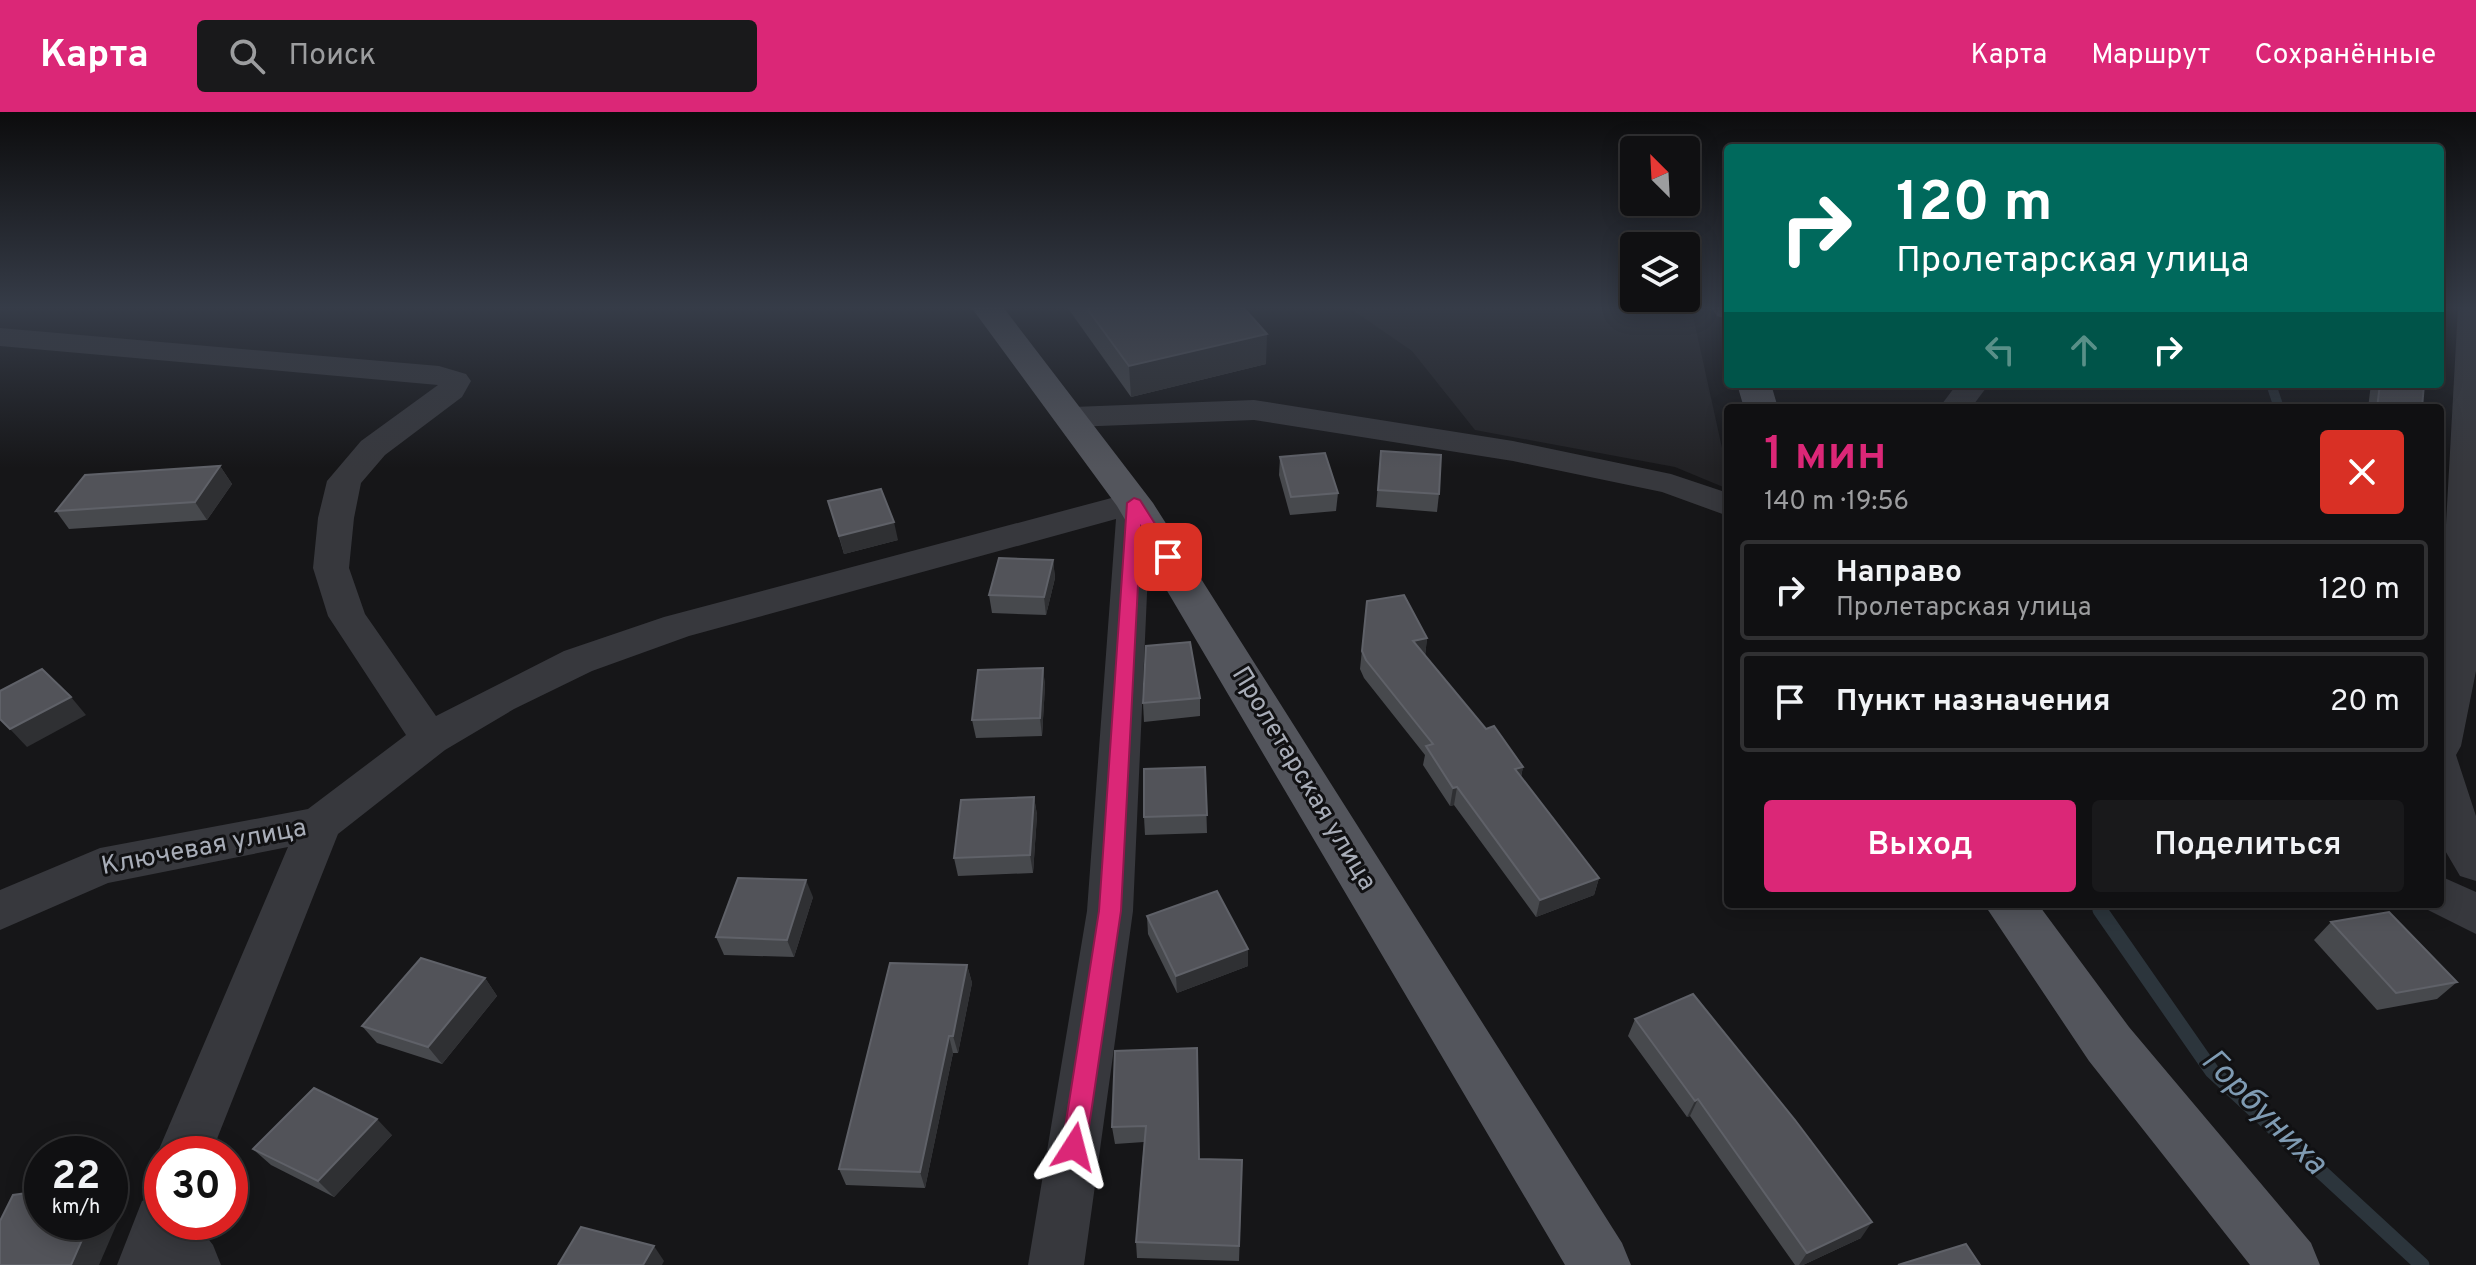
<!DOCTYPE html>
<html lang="ru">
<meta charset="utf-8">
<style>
:root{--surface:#101012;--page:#19191b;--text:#f1f3f6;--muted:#9c9d9f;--line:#303032;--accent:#db2777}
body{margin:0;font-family:Overpass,sans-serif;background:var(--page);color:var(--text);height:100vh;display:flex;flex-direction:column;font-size:30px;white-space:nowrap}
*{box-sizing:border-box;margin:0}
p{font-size:26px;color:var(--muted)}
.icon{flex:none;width:44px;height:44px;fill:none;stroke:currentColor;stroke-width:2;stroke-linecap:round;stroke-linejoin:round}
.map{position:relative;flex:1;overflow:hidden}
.sheet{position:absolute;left:1724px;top:292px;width:720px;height:504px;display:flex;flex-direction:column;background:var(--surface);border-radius:8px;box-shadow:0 4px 20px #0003,0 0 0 2px var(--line)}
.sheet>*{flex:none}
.hud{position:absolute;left:1724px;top:32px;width:720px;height:244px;border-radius:8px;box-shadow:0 4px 20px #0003,0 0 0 2px var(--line);background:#00695c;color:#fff;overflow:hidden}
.needle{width:52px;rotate:336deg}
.tools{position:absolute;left:1620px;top:24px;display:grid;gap:16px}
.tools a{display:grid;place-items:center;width:80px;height:80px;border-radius:8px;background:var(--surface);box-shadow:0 4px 20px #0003,0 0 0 2px var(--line);font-size:40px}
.speed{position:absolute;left:24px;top:1024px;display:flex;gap:16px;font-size:40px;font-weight:700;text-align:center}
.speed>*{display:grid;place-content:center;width:104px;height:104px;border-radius:50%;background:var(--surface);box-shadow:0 4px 20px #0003,0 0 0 2px var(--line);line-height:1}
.speed small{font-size:20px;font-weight:400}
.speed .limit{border:12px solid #d22;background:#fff;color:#111}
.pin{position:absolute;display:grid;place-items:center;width:68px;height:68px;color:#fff;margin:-34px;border-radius:16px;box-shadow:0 4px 12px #0006}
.me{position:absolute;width:88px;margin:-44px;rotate:9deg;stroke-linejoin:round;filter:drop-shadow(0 0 6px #0008)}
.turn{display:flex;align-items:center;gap:28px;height:168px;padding:0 40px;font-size:36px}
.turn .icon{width:104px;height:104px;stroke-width:2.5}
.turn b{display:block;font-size:56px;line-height:68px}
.lanes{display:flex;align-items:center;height:76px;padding:0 40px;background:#0003;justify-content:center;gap:40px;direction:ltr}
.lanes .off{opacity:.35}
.round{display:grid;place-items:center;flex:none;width:84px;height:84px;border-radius:8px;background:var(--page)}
.overview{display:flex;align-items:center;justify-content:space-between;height:136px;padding:0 40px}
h1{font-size:48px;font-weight:600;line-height:60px;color:var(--accent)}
.button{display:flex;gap:16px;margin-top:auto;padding:16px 40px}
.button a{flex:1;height:92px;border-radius:8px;background:var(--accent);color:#fff;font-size:32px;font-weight:600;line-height:92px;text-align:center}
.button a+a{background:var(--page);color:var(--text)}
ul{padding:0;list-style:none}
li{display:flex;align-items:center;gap:24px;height:100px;margin:0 16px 12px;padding:0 24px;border:4px solid var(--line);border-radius:8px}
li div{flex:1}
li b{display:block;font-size:30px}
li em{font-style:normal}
header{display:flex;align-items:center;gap:48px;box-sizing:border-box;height:112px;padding:0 40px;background:var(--accent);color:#fff}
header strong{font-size:38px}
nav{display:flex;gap:44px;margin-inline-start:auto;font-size:28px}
.search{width:560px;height:72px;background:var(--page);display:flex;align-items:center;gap:20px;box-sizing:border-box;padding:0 28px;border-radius:8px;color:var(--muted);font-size:30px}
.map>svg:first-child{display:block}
.built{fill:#222225}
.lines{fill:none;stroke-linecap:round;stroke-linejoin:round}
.stream-far1{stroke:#2c353c;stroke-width:10}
.stream{stroke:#2c353c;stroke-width:15}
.minor{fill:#37383d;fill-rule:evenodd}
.primary{fill:#53555c;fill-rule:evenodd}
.wall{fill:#47494d}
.shaded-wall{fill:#2f3033}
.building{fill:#525359;stroke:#5f6168;stroke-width:2}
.route{fill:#db2777;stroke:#8e194d;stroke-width:2}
.labels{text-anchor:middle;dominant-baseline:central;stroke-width:6;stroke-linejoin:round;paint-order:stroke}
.street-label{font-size:26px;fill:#a8adb8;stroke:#111113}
.near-water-label{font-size:34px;font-style:italic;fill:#7f9bb3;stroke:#111113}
</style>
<header>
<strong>Карта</strong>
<div class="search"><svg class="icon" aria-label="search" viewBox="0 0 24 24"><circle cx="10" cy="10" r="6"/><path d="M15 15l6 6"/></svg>Поиск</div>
<nav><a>Карта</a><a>Маршрут</a><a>Сохранённые</a></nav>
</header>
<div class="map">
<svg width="2476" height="1153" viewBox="0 0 2476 1153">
<rect width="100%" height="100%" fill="#161618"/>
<polygon class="built" points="1348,195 1691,195 1728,363 1728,377 1675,355 1475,318 1412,239"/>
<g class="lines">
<polyline class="stream-far1" points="2271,272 2279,296"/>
<polyline class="stream" points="2103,792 2100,798 2212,959 2422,1153"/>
<g class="minor">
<polygon points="2458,195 2476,195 2476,559 2461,634 2456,643 2476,704 2476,769 2460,764 2440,730 2440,521"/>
<polygon points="0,216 439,254 466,262 471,269 462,285 385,343 361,371 354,406 349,456 365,502 436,604 564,539 664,505 1134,380 1146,384 1151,391 1133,799 1084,1153 1028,1153 1087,799 1116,407 689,524 592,559 514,597 445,638 338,722 211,1042 162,1042 162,1053 157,1042 288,735 108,771 0,818 0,778 100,736 308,697 406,623 328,504 313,456 318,406 327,369 361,329 438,273 0,234"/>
<polygon points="1957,272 1989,272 1971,296 1939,296"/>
<polygon points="1254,288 1513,329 1671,362 1728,381 1728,404 1662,380 1513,349 1254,308 1073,315 1062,312 1057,305 1062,298 1073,295"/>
<polygon points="2440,764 2476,780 2476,822 2424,796 2422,792 2440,792"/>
<polygon points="162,1081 162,1110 195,1110 213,1133 221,1153 117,1153 142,1089"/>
</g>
<g class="primary">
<polygon points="971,195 1003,195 1153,391 1622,1131 1631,1153 1565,1153 1117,394"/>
<polygon points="1711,195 1728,195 1728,207 1717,204"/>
<polygon points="1737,272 1771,272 1778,296 1744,296"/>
<polygon points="1984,792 2038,792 2129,915 2311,1131 2320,1153 2250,1153 2089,949"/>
</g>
</g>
<g class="wall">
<polygon points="1067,195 1243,195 1266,252 1131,285"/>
<polygon points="2371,272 2424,272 2422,296 2368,296"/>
<polygon points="1381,339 1439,382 1437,400 1376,395"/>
<polygon points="1280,345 1338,381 1336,399 1290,403 1279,363"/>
<polygon points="220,354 232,372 207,408 69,417 56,399"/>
<polygon points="828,389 898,428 844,442"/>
<polygon points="1053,448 1055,466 1046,503 992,501 989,483"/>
<polygon points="1367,489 1427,526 1425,544 1486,617 1523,655 1521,665 1599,766 1594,783 1536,805 1454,693 1450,694 1423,653 1425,643 1364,566 1360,557"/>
<polygon points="1043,556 1045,574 1042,624 976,626 972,608"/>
<polygon points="1200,586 1200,604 1144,610 1143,591"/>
<polygon points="1205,655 1207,721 1145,723 1144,705"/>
<polygon points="1034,685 1037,703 1033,761 958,764 954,746"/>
<polygon points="813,785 794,845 724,843 716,825"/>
<polygon points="1147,804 1248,854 1177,881 1148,822"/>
<polygon points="2331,810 2457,870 2437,887 2377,898 2314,828"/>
<polygon points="967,853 972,871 958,941 953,941 925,1076 846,1073 839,1057"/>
<polygon points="485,866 497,884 442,952 377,931 362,914"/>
<polygon points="1635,907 1861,1126 1803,1153 1795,1153 1690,1004 1687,1005 1628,924"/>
<polygon points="1115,939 1199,1047 1242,1064 1239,1149 1137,1146 1136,1130 1144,1030 1115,1032 1112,1015"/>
<polygon points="392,1023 334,1085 271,1053 253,1037"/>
</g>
<g class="shaded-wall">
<polygon points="1267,222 1266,252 1131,285 1129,254"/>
<polygon points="220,354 232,372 207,408 195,390"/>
<polygon points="894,410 898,428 844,442 839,424"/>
<polygon points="1053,448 1055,466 1046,503 1044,485"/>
<polygon points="1427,526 1425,545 1413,529"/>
<polygon points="1043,556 1045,574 1042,624 1040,606"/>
<polygon points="71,585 86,603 27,635 10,617"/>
<polygon points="1523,655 1519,673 1515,657"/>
<polygon points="1457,675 1454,693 1450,694 1453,676"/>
<polygon points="1034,685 1037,703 1033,761 1030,743"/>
<polygon points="1599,766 1594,783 1536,805 1540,788"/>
<polygon points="806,768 813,785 794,845 787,828"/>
<polygon points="1248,837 1248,854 1177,881 1176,864"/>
<polygon points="967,853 972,871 958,941 953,924"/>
<polygon points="485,866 497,884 442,952 428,935"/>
<polygon points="949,924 953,941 925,1076 920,1060"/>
<polygon points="1698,987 1690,1004 1687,1005 1695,989"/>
<polygon points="377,1007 392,1023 334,1085 318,1069"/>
<polygon points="110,1072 128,1086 99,1153 71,1153 90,1110 110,1110"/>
<polygon points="1872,1110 1861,1126 1803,1153 1799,1153 1807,1141"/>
<polygon points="654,1134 664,1149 662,1153 643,1153"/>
</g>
<g class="building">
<polygon points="1086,195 1243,195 1267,222 1129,254"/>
<polygon points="2380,272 2424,272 2422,296 2377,296"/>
<polygon points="1381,339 1441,343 1439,382 1378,378"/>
<polygon points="1325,341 1338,381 1291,385 1280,345"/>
<polygon points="220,354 195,390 56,399 85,363"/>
<polygon points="881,377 894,410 839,424 828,389"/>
<polygon points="999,446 1053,448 1044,485 989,483"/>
<polygon points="1404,483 1427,526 1413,529 1486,617 1494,614 1523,655 1515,657 1599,766 1540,788 1457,675 1453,676 1426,634 1433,632 1366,548 1362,539 1367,489"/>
<polygon points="1190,530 1200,586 1143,591 1146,534"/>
<polygon points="1043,556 1040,606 972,608 978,558"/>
<polygon points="42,557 71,585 10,617 0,607 0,579"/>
<polygon points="1205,655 1207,703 1144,705 1144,657"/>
<polygon points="1034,685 1030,743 954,746 961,688"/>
<polygon points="738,766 806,768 787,828 716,825"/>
<polygon points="1217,779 1248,837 1176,864 1147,804"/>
<polygon points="2389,800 2457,870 2396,881 2331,810"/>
<polygon points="421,846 485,866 428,935 362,914"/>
<polygon points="890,851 967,853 953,924 949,924 920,1060 839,1057"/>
<polygon points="1693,882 1795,1008 1872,1110 1807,1141 1698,987 1695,989 1635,907"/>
<polygon points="1197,936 1199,1047 1242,1048 1239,1134 1136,1130 1146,1014 1112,1015 1115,939"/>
<polygon points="314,976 377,1007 318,1069 253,1037"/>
<polygon points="42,1079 42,1110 90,1110 71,1153 0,1153 0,1109 13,1083"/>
<polygon points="581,1115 654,1134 643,1153 558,1153"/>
<polygon points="1966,1132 1980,1153 1898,1153"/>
</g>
<linearGradient id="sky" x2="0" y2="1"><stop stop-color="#0c0c0d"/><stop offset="0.55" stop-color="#363c48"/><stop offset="1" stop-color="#363c48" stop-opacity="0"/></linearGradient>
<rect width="2476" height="356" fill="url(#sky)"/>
<polygon class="route" points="1134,386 1140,388 1176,445 1168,451 1162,449 1141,415 1121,799 1086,1035 1083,1043 1074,1046 1065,1043 1062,1035 1099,799 1127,391"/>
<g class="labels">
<g class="street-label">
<text transform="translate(1303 667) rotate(59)">Пролетарская улица</text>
<text transform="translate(204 736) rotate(-11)">Ключевая улица</text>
</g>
<g class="near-water-label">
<text transform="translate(2263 1001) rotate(45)">Горбуниха</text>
</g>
</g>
</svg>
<div class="tools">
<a><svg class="needle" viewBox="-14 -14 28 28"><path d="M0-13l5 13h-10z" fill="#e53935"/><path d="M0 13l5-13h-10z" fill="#9c9d9f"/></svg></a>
<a><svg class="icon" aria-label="layers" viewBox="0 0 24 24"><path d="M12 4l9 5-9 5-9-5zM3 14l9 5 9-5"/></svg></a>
</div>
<div class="speed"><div>22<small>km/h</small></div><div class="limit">30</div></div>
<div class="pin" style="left:1168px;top:445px;background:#d93025"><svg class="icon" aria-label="arrive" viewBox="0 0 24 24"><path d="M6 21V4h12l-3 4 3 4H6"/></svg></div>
<svg class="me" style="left:1074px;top:1035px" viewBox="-20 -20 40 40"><path d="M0-17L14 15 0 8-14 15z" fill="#db2777" stroke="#fff" stroke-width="4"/></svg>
<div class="hud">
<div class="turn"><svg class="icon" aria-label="right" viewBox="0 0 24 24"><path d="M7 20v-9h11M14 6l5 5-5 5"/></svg><div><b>120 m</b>Пролетарская улица</div></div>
<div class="lanes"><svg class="icon off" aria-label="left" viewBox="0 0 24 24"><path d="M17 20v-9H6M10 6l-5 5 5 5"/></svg><svg class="icon off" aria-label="ahead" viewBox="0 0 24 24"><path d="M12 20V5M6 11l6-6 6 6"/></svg><svg class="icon" aria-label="right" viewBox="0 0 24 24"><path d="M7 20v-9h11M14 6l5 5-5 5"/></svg></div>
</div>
<section class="sheet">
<div class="overview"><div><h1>1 мин</h1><p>140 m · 19:56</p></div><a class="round" style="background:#d93025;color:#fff"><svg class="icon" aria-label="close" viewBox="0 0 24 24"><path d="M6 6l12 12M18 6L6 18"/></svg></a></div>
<ul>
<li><svg class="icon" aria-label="right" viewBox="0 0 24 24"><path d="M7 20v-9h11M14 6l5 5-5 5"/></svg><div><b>Направо</b><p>Пролетарская улица</p></div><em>120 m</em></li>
<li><svg class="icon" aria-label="arrive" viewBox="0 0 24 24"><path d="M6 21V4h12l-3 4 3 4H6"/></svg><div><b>Пункт назначения</b></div><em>20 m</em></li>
</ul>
<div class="button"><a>Выход</a><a>Поделиться</a></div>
</section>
</div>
